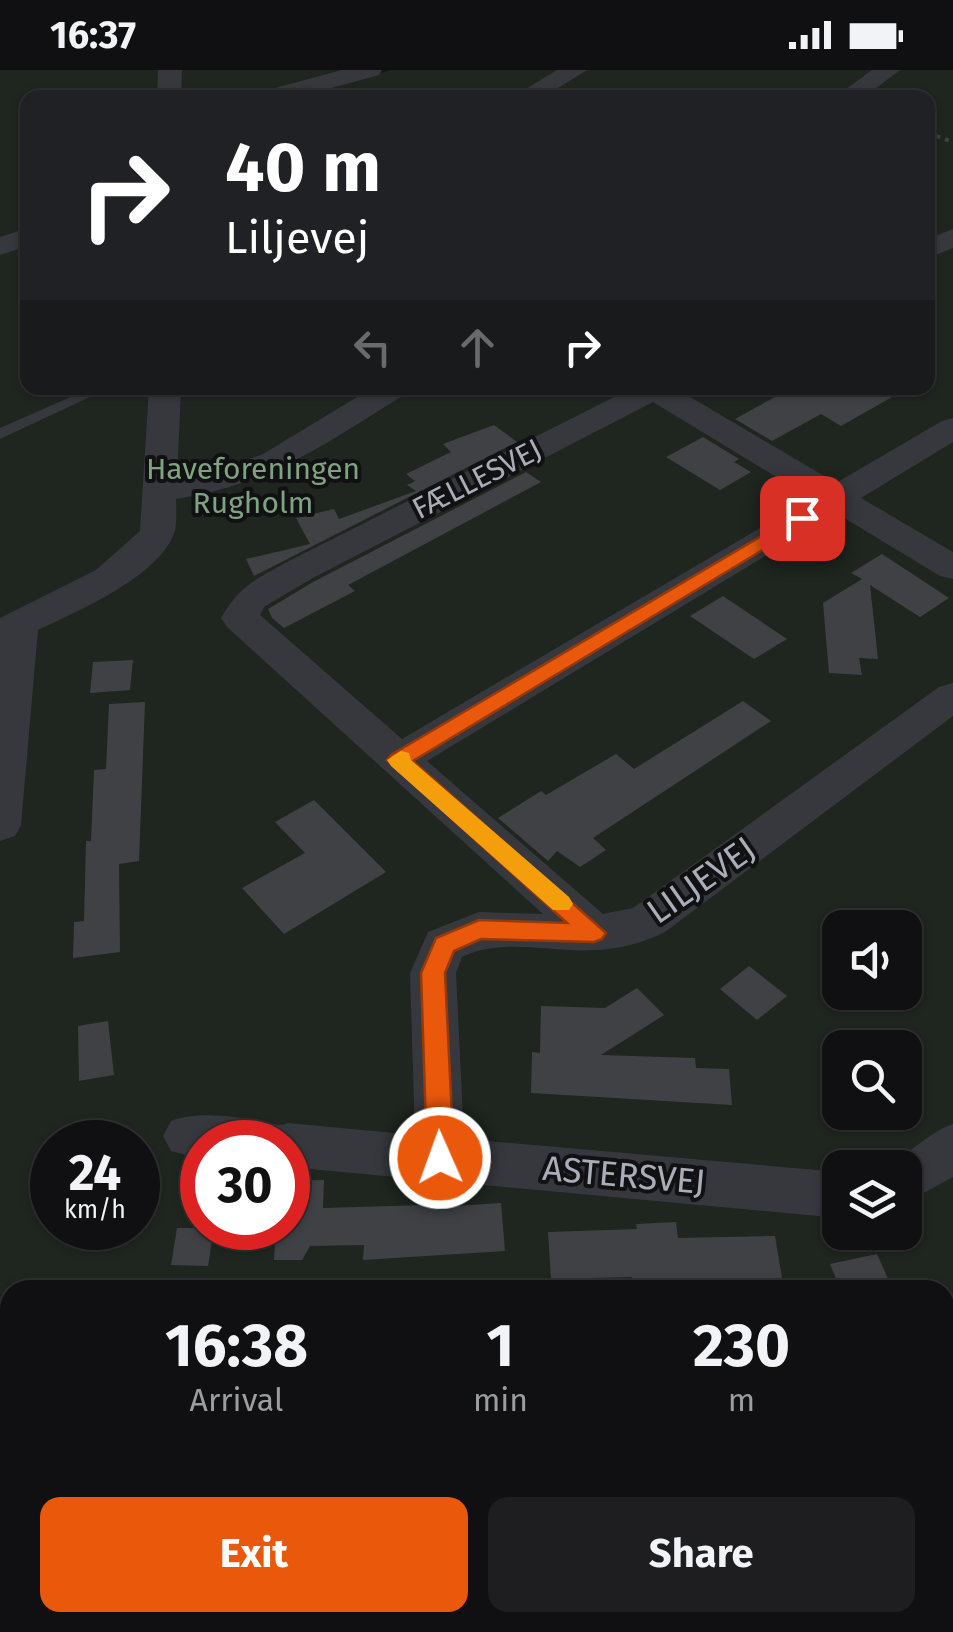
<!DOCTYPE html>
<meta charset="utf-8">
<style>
:root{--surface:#101012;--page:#1e1e20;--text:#f1f3f6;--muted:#9c9d9f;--line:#303032;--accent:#ea580c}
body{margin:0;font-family:"Fira Sans",sans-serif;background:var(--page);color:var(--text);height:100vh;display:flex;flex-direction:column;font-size:38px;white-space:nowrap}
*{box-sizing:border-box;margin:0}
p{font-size:32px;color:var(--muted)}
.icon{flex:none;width:55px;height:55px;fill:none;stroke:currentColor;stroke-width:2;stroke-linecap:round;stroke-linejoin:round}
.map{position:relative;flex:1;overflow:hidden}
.sheet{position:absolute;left:0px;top:1210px;width:955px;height:352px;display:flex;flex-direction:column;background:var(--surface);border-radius:30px 30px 0 0;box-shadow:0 2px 8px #0004,0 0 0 2px var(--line)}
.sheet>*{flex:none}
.banner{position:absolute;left:20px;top:20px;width:915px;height:305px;border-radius:20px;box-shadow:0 2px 8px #0004,0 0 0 2px var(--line);background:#202124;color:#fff;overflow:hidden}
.fabs{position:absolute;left:822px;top:840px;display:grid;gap:20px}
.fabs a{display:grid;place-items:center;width:100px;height:100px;border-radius:20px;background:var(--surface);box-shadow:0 2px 8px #0004,0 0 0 2px var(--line);font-size:50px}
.speed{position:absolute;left:30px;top:1050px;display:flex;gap:20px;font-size:50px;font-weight:700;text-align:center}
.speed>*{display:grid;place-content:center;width:130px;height:130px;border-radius:50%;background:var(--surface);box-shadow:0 2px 8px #0004,0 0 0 2px var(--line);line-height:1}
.speed small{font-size:25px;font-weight:400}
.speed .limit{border:15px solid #d22;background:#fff;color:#111}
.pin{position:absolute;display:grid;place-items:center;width:85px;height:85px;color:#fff;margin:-42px;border-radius:20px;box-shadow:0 5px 15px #0006}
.me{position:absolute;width:110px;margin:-55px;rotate:358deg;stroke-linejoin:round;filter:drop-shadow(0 0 8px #0008)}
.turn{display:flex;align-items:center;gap:35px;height:210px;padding:0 40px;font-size:45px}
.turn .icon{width:130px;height:130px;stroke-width:2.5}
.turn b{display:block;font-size:70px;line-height:85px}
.lanes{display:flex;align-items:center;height:95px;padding:0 40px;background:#0003;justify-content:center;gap:50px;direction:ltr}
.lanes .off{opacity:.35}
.eta{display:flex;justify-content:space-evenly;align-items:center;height:170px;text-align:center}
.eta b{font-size:60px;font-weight:700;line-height:70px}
.primary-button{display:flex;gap:20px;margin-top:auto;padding:20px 40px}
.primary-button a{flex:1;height:115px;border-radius:20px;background:var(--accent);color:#fff;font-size:40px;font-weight:700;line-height:115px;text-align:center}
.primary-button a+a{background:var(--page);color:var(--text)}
.status{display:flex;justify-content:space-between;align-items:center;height:70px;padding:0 50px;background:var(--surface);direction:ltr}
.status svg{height:28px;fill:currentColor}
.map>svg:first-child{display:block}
.green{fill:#1e261f;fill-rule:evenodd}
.building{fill:#404145}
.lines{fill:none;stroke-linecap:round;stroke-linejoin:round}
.path-far1{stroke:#3d3f44;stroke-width:4;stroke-dasharray:4 5;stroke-linecap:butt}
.path{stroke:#3d3f44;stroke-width:8;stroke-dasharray:6 10;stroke-linecap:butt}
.lane{fill:#37383d;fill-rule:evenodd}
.street{fill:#37383d;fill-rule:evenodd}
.route{fill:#ea580c;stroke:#983908;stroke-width:2.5}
.slow{fill:#f59e0b}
.labels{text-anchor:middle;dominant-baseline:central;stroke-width:8;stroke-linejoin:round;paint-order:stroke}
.far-park-label{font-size:30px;fill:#7fa381;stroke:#111113}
.far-street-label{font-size:30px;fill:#a8adb8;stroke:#111113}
.street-label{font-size:35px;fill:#a8adb8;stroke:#111113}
</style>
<div class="status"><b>16:37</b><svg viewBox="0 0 49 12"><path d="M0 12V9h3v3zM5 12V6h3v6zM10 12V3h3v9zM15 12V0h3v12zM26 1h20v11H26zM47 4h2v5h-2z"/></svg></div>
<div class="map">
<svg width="953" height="1562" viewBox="0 0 953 1562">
<rect width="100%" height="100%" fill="#161618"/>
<g class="green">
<path d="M0,0h159l1,27 -132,1v290h900v-290l-634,-1 97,-27h562v1294l-8,2v-76h-935v26l-10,-3zM840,858h65v64h-65zM840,978h65v64h-65zM52,1072h86v86h-86zM202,1072h86v86h-86zM840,1098h65v64h-65z"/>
<polygon points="180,0 362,0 242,27 179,28"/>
<polygon points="0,1340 10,1343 10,1552 945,1552 945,1413 953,1411 953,1562 0,1562"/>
</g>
<g class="building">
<polygon points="776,318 908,318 841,356 821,344 772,371 735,349 784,322"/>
<polygon points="494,355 517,372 254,506 246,489 310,474 296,448 334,439 339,449 416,421 407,415 415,411 406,404 451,382 443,374"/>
<polygon points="703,367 739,389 734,392 751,402 720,420 666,387"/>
<polygon points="526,402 541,412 348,515 355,521 284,558 272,548 268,539 313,512"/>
<polygon points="882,484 949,528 920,547 870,515 878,589 859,588 862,605 829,603 823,533 862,509 851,503"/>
<polygon points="723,526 787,569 754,589 690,546"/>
<polygon points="133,590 130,620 90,623 93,592"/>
<polygon points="743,631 771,651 593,768 606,780 580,797 557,781 548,791 498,748 541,721 546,725 616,684 634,699"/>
<polygon points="145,632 139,791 119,794 120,882 73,888 74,852 84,851 86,771 91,771 94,700 106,699 109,634"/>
<polygon points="314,730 386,802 284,864 242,818 305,783 275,752"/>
<polygon points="749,896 787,926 757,950 720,919"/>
<polygon points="637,918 664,945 601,985 695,988 696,998 729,999 732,1035 531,1023 532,982 540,983 541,936 605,938"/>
<polygon points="108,951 114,1005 79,1011 78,956"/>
<polygon points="324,1110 323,1138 426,1135 426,1138 501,1133 505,1181 363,1190 364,1175 310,1176 302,1190 274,1190 276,1158 288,1158 288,1111"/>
<polygon points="676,1152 678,1168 775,1166 784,1220 739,1220 738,1214 633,1219 632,1207 551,1209 548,1162 637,1159 636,1154"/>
<polygon points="177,1158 214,1158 208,1196 171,1195"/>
<polygon points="877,1184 893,1220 841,1220 830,1194"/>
</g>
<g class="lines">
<polyline class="path-far1" points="928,63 953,72"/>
<g class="path">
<polyline points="0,1286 10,1289"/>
<polyline points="0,1326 10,1329"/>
<polyline points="945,1353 953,1352"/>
<polyline points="945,1388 953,1387"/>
</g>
<polygon class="lane" points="91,318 109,318 0,369 0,358"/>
<g class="street">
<polygon points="158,0 182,0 181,28 157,28"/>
<polygon points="342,0 382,0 379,5 295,28 253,28 256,23"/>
<polygon points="557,0 587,0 542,28 511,28"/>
<polygon points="872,0 900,0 863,28 834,28"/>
<polygon points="28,158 28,176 0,185 0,167"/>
<polygon points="953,159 953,178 928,188 928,169"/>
<path d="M149,318h32l-4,90 35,-5 51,-19 109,-66h37l-5,7c-79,49 -133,89 -228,104 0,9 1,22 -1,31 -12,45 -99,82 -137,100l-17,195 -6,11 -15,5v-223l96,-48 44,-39z"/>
<path d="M632,318h43l161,95 106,-62 11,-3v24l-92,56 92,54v27l-13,-3 -104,-63 -409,248 176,153 30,-6 306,-221 14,-4v33l-288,216c-23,11 -44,17 -69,18 -45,3 -93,-13 -134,7l-6,16 8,166 376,33v46l-552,-51v-25h-86v17l-31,-8 -8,-15 8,-15c26,-10 59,-5 87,-1 12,2 18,8 30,3l127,12 -5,-162 18,-41 51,-20 64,2 -316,-287 -6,-9c18,-32 34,-38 64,-55zM653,332l158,96 -409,241 -142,-124 4,-8 47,-28z"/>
<path d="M953,1054v53l-48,26v-35l-18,-3c24,-12 41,-32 66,-41z"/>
</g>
</g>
<polygon class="route" points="802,442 812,448 809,452 413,691 606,863 602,869 594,872 481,869 454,881 445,903 454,1088 450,1096 440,1100 431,1096 427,1088 421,903 436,868 479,850 567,853 387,690 391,685"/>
<polygon class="slow" points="401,681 409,683 411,690 569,827 573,834 569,840 553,840 391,696 387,690"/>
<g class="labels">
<g class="far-park-label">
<text x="253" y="399">Haveforeningen<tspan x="253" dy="34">Rugholm</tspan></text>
</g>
<g class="far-street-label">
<text transform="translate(477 409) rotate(-27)">FÆLLESVEJ</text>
</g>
<g class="street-label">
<text transform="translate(701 810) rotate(-35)">LILJEVEJ</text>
<text transform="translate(624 1105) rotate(5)">ASTERSVEJ</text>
</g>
</g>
</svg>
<div class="fabs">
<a><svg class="icon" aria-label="sound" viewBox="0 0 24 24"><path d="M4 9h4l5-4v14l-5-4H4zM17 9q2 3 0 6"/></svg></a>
<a><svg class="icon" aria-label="search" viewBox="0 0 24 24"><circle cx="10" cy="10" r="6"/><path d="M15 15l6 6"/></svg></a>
<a><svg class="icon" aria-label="layers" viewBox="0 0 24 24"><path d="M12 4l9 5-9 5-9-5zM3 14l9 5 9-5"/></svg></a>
</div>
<div class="speed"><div>24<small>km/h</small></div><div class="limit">30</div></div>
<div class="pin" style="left:802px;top:448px;background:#d93025"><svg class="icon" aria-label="arrive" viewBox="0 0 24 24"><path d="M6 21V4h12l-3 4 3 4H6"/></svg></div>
<svg class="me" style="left:440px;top:1088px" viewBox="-20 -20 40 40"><circle r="17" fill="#ea580c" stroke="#fff" stroke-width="3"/><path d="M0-11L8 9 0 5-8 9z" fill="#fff"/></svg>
<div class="banner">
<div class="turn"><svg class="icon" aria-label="right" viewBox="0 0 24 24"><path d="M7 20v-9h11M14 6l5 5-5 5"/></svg><div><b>40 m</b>Liljevej</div></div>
<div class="lanes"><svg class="icon off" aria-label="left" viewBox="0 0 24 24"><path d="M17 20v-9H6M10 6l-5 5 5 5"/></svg><svg class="icon off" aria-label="ahead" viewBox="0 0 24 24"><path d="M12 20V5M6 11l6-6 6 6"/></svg><svg class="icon" aria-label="right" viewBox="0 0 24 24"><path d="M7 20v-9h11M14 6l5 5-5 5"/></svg></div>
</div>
<section class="sheet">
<div class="eta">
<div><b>16:38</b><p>Arrival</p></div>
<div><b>1</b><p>min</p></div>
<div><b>230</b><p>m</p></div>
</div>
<div class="primary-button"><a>Exit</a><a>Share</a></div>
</section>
</div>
